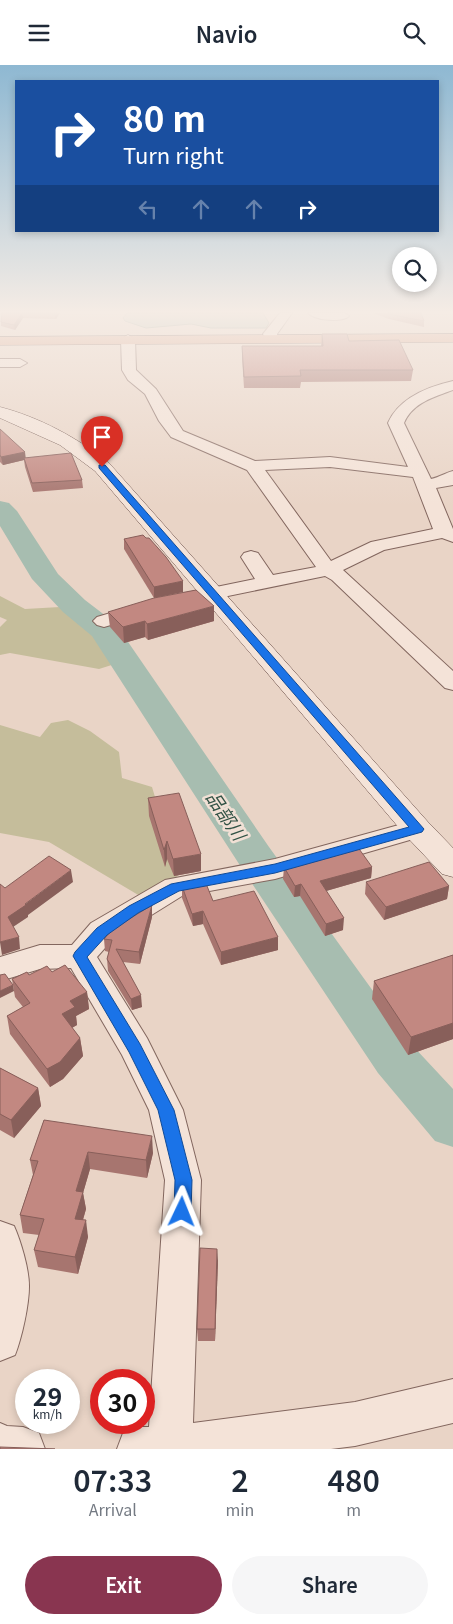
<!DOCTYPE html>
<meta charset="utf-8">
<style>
:root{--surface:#fff;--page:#f6f6f7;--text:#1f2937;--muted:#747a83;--accent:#893550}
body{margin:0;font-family:Georgia,"Noto Sans JP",serif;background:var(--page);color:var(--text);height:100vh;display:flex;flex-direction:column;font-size:19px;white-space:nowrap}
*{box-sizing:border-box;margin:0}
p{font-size:16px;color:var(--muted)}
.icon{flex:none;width:28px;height:28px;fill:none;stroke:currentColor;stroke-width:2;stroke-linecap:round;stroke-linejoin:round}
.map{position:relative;height:1384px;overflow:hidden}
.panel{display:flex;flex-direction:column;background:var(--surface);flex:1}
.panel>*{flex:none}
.guide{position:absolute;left:15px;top:15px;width:424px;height:152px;border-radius:0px;box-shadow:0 2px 8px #0003;background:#1a4fa0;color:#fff;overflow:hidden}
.buttons{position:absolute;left:392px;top:182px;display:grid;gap:10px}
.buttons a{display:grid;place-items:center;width:45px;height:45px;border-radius:50%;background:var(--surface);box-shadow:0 2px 8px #0003;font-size:25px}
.speed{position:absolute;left:15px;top:1304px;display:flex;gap:10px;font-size:25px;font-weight:700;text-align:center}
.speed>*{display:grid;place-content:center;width:65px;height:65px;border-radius:50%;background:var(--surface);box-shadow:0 2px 8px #0003;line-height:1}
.speed small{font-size:12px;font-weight:400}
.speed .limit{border:8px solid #d22;background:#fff;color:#111}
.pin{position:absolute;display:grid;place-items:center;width:42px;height:42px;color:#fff;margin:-51px -21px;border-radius:50% 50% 50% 0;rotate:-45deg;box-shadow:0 0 5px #0007}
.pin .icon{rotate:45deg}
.me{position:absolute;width:55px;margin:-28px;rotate:2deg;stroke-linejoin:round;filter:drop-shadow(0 0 4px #0008)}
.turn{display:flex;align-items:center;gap:18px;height:105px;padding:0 25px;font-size:22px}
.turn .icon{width:65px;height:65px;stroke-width:2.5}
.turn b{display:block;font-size:35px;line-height:42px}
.lanes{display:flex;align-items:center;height:48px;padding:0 25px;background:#0003;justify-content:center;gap:25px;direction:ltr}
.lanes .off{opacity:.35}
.eta{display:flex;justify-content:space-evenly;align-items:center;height:85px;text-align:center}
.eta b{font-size:30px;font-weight:600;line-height:35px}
.primary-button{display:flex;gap:10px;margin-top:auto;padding:10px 25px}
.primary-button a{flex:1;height:58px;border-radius:30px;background:var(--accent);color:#fff;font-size:20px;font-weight:600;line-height:58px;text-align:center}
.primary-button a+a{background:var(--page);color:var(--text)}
header{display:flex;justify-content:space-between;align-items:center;height:65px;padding:0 25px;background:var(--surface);font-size:22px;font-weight:600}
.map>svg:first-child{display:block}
.green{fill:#c5bd9b}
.water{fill:#a7bdb0;stroke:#6f8a7b}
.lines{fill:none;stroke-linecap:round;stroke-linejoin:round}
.river{fill:#a7bdb0;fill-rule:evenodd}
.minor-casing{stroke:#82665e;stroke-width:2}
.secondary-casing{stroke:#644841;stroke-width:1}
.trunk-casing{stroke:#503632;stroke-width:1}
.minor{fill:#f4e3d8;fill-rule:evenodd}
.secondary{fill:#f4e3d8;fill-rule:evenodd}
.trunk{fill:#da9c82;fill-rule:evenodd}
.wall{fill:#a7756f}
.shaded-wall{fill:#885f5a}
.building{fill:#c28881;stroke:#885f5a}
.route{fill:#1a73e8;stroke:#114b97}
.labels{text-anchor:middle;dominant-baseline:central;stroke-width:5;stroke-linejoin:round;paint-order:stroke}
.water-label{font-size:18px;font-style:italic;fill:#315245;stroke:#f1e0d5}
</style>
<header><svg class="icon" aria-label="menu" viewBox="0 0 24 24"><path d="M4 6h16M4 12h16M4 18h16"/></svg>Navio<svg class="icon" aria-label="search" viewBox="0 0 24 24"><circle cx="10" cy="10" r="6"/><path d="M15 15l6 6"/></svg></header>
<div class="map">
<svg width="453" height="1384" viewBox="0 0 453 1384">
<rect width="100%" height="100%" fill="#e9d4c6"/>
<g class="green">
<polygon points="0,531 25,544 60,542 98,567 118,598 99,604 10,588 0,590 0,562 7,555 0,552"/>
<polygon points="68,655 90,666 119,687 122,713 152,722 167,772 194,797 174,814 140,831 49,777 0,768 0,660 40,672 51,658"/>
</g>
<polygon class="water" points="127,248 263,248 269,258 266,263 211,263 191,259 146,263 125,256 123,253"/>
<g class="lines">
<polygon class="river" points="0,436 9,438 17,446 58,509 85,535 115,558 269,782 412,980 453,1024 453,1082 435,1076 378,1008 241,802 92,571 63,547 32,514 0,461"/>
<g class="minor-casing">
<g id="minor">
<polygon points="280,248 292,248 277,269 278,273 276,276 266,276 263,269"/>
<path d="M308,248h37l4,3c-7,7 -35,4 -41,-3z"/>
<path d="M128,270l7,4 1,31 20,19 27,42 72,30 75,-4 78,10 -20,-44c11,-25 39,-36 65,-42v9c-19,7 -41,13 -49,33l27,56c9,-2 14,-6 22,-8v14l-17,3 17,41v13l-11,-4 -58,12 -41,20 110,101v19l-8,-2 -113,-108 -7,-4 -136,28 -7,-2 -3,-4 3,-4 73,-15 -14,-22 3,-4 7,-2 7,2 15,22 43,-8 -69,-97 -76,-33 -12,-16 -14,-27 -17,-14 -6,-10 -1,-31zM330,402l83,10 20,52 -62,13 -40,19 -66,-91z"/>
<polygon points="0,294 20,294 27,298 20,302 0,302"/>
<polygon points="141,539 148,541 151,545 148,549 104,562 97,560 93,556 97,552"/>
<polygon points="417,755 427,758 431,764 427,770 275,814 182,831 113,874 97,892 147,973 183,1045 201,1115 193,1358 355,1337 453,1314 453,1358 355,1381 331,1384 117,1384 123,1368 139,1362 149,1362 165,1115 149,1045 122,990 71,903 40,904 0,916 0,892 40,880 72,880 91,858 165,815 275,794"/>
<path d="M0,1156l14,5c7,16 15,43 15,60 0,19 -7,51 -14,69l-15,6z"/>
<polygon points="0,1358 7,1361 23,1362 39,1368 45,1384 0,1384"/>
</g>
</g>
<g class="secondary-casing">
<path id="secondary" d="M0,342c39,10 78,31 109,56l319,359 25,26v29l-11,-3 -36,-38 -311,-365 -35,-26 -60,-27z"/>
</g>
<g class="trunk-casing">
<polygon id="trunk" points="453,269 453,277 0,280 0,272"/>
</g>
<use href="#minor" class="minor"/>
<use href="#secondary" class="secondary"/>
<use href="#trunk" class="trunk"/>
</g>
<g class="wall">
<polygon points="2,248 60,248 56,254 23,253 15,265 1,261 1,257"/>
<polygon points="373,248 421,248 424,256 424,262 389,254"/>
<polygon points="322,269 349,276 413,305 411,316 301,317 300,323 244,323 242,292 242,281 321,281"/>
<polygon points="0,364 25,393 82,415 83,423 33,427 25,402 24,395 3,400 0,397"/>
<polygon points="124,474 183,527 154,533 124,484"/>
<polygon points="108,547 214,556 148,575 145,572 124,578 110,562"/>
<polygon points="148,733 201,806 174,811 167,794 165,802 149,751"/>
<polygon points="284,802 372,802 371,813 326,826 343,865 325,871 300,831 294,832 283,814"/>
<polygon points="366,817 449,821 447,834 384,855 365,829"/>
<polygon points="182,821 213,836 278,885 221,900 203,859 193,861 182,833"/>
<polygon points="152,852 140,899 123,897 142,942 132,945 108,906 107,894 109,887 105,886 104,874"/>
<polygon points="453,890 453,974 408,990 372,934 374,916"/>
<polygon points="52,907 87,927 89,944 76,951 77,960 72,963 80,973 83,991 63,1014 50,1022 10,969 7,951 23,942 15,932 12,914 29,910"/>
<polygon points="0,1003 38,1023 41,1041 14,1073 0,1065"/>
<polygon points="44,1055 153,1088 147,1113 90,1104 83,1128 86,1144 83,1155 88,1172 78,1209 38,1202 34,1185 39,1170 23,1168 20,1150 33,1110 30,1095"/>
<polygon points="218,1196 215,1276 198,1276 197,1264"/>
</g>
<g class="shaded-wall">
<polygon points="22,248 23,253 15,265 14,260"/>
<polygon points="57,248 60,248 56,254 55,249"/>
<polygon points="25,387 26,395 24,393 24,395 3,400 1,392"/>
<polygon points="183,516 183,527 154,533 154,522"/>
<polygon points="214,541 214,556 148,575 147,559"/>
<polygon points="145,556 145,572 124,578 123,562"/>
<polygon points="167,776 167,794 165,802 164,785"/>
<polygon points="201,789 201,806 174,811 173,794"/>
<polygon points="372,802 371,813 319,828 320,816"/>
<polygon points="71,805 73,817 28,850 28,852 10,864 8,852"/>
<polygon points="301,819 300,831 294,832 295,821"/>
<polygon points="449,821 447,834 384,855 386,842"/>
<polygon points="152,840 152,852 140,899 139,887"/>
<polygon points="203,846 203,859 193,861 192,849"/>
<polygon points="344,853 343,865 325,871 326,859"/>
<polygon points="19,872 20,884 2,890 0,877"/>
<polygon points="278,872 278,885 221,900 221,887"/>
<polygon points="13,920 14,926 0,933 0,926"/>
<polygon points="87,927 89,944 76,951 77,960 64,967 62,949 70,936"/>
<polygon points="141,930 142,942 132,945 131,934"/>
<polygon points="453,958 453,974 408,990 411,972"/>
<polygon points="80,973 83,991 63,1014 50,1022 47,1004"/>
<polygon points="38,1023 41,1041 14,1073 11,1055"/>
<polygon points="152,1071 153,1088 147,1113 146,1095"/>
<polygon points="88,1087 90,1104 83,1128 86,1144 78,1171 75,1154 76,1126"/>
<polygon points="86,1155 88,1172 78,1209 75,1192"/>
<polygon points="217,1184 218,1196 215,1276 215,1264"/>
</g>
<g class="building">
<polygon points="2,248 57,248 55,249 22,248 14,260 1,257"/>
<polygon points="387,248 421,248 424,256 389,249"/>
<polygon points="322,269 347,269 349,276 399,275 413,305 300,305 301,311 244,312 242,281 323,281"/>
<polygon points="0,364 25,387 1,392 0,390"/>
<polygon points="71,388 82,415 32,418 24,393"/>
<polygon points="143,470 146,473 149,473 166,492 183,516 154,522 124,474"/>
<polygon points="196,525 214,541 147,559 145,556 123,562 108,547 154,533"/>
<polygon points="179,728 201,789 173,794 167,776 164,785 148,733"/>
<polygon points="357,781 372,802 320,816 344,853 326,859 301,819 295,821 284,802"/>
<polygon points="49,791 71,805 25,839 26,840 8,852 19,872 0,877 0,819 5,823"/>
<polygon points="429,797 449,821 386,842 366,817"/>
<polygon points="205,816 213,836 254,826 278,872 221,887 203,846 192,849 182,821"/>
<polygon points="152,840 139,887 116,884 141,930 131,934 107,894 112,875 104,874 113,864"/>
<polygon points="453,890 453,958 411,972 374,916"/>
<polygon points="65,900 87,927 70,936 75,942 62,949 80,973 60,997 47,1004 7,951 30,938 12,914 27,907 29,910 47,901 52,907"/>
<polygon points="5,909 13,920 0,926 0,910"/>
<polygon points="0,1003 38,1023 11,1055 0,1049"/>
<polygon points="44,1055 152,1071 146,1095 88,1087 76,1126 83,1127 75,1154 86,1155 75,1192 34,1185 44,1154 20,1150 38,1096 30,1095"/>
<polygon points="200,1183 217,1184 215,1264 197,1264"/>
<polygon points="0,1382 55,1384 0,1384"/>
</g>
<linearGradient id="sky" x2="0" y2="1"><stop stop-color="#8eb8d2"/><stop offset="0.56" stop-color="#f5ece5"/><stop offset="1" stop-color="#f5ece5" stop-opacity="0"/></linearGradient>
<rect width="453" height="441" fill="url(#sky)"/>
<polygon class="route" points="99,400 105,400 424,764 422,767 275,808 179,826 138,848 107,870 87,892 140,979 174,1045 192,1115 191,1147 188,1153 182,1155 176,1153 174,1147 175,1115 158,1045 129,987 73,891 75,887 97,863 129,841 171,819 275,799 409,762 99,403"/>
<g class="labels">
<g class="water-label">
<text transform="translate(227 750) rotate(56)">品部川</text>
</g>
</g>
</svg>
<div class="buttons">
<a><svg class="icon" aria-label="search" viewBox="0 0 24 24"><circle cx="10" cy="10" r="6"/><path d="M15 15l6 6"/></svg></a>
</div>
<div class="speed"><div>29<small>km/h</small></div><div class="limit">30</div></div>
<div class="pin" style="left:102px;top:402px;background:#d93025"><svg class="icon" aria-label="arrive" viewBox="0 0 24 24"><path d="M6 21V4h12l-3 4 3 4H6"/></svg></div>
<svg class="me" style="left:182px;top:1147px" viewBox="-20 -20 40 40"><path d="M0-17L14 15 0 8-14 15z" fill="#1a73e8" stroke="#fff" stroke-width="4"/></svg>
<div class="guide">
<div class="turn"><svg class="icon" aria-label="right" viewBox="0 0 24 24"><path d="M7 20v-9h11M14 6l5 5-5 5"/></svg><div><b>80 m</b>Turn right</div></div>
<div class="lanes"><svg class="icon off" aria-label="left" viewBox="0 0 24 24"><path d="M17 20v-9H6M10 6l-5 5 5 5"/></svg><svg class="icon off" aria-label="ahead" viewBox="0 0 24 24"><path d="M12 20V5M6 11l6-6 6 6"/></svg><svg class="icon off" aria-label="ahead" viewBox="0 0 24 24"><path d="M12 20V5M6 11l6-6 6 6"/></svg><svg class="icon" aria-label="right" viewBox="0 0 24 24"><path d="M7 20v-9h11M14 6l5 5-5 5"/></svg></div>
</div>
</div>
<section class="panel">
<div class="eta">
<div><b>07:33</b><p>Arrival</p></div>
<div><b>2</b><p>min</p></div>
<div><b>480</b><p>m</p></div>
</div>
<div class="primary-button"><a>Exit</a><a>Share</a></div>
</section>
